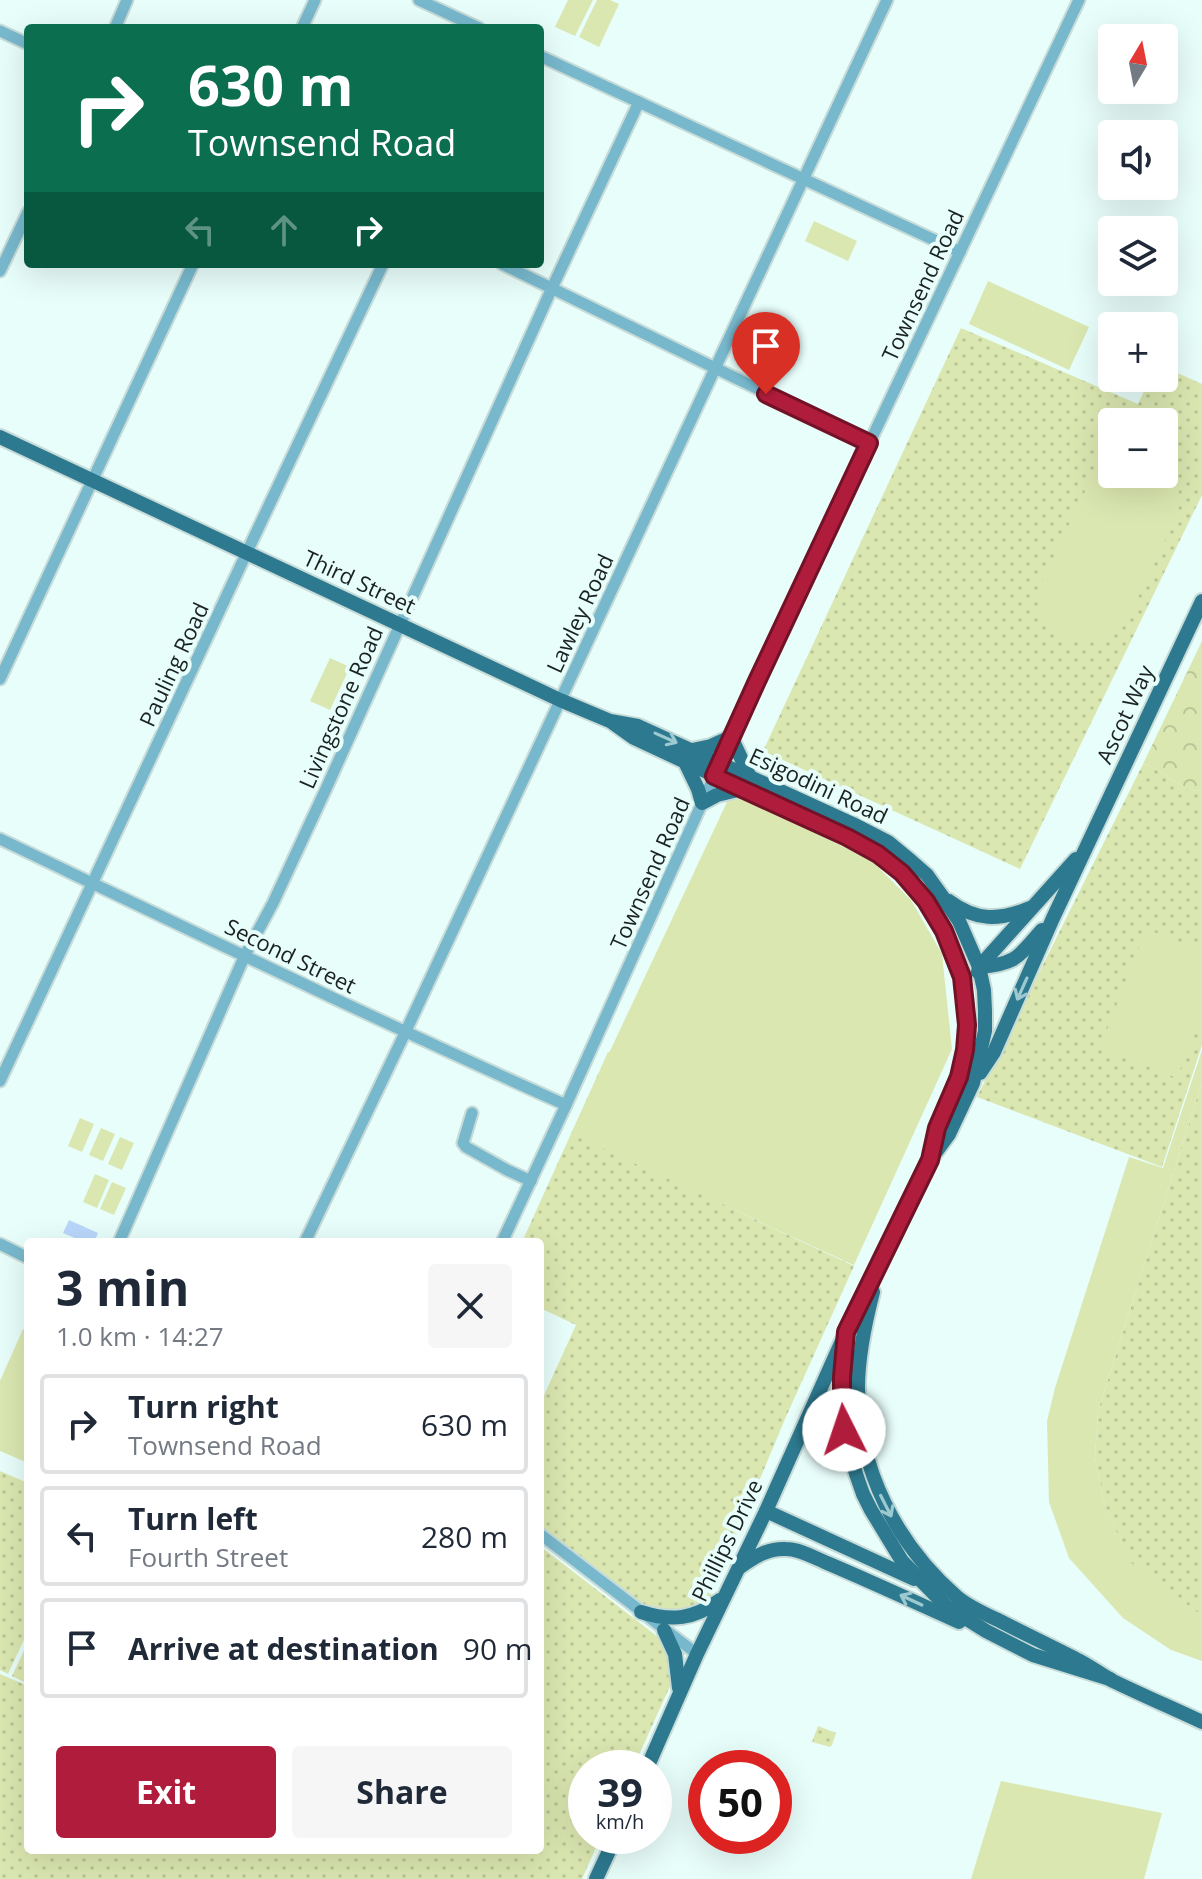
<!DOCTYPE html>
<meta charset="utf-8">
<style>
:root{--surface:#fff;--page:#f6f6f7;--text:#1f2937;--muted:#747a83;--line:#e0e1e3;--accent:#b01c3c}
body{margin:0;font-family:"Open Sans",sans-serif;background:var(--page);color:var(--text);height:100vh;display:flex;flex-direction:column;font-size:30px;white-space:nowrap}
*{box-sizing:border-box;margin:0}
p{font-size:26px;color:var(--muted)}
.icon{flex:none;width:44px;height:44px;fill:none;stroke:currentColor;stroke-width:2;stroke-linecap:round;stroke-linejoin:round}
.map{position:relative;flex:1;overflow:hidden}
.side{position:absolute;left:24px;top:1238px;width:520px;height:616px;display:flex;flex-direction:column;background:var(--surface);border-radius:8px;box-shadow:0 8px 32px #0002}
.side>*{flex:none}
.top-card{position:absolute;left:24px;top:24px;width:520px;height:244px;border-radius:8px;box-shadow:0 8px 32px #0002;background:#0b6e4f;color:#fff;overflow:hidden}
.needle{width:52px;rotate:10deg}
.controls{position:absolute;left:1098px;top:24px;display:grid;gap:16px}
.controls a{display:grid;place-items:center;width:80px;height:80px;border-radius:8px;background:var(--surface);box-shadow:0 8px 32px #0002;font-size:40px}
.speed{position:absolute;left:568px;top:1750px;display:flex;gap:16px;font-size:40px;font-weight:700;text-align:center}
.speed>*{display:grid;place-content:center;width:104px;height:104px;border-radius:50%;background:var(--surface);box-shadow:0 8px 32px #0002;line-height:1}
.speed small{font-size:20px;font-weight:400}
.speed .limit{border:12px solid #d22;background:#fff;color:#111}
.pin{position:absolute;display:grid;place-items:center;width:68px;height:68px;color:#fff;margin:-82px -34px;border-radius:50% 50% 50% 0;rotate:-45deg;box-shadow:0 0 8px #0007}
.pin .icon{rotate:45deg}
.me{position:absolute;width:88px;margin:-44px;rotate:356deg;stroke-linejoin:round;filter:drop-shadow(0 0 6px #0008)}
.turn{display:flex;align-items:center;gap:28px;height:168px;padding:0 32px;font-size:36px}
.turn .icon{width:104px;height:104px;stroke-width:2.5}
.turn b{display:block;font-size:56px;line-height:68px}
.lanes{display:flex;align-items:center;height:76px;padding:0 32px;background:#0003;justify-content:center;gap:40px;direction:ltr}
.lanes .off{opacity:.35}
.round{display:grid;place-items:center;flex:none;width:84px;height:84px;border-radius:8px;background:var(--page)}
.summary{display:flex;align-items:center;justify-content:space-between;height:136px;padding:0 32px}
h1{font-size:48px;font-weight:700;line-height:60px}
.action{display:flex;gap:16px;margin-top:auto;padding:16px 32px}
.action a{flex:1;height:92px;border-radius:8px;background:var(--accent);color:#fff;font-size:32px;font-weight:700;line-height:92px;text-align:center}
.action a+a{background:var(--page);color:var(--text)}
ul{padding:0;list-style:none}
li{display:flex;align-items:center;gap:24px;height:100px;margin:0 16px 12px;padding:0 16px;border:4px solid var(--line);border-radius:8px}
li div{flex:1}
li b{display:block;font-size:30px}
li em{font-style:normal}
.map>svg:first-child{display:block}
.grass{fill:url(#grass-dots);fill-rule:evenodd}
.forest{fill:url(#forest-crowns)}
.pitch{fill:#dbe7b1}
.water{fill:url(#water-ripples)}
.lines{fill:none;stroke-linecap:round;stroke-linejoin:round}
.minor-casing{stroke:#c7dbd8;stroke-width:15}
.major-casing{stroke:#c7dbd8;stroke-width:18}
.minor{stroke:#78b8cd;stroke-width:11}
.major{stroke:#2d798f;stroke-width:14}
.oneway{stroke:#9dc9d0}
.route-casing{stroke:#721227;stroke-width:20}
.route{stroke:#b01c3c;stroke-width:14}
.labels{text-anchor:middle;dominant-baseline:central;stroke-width:8;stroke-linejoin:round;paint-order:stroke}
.street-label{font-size:22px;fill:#1a2221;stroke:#e8fefb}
</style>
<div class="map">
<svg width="1202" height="1879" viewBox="0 0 1202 1879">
<defs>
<pattern id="grass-dots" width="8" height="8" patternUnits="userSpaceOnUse" patternTransform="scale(2)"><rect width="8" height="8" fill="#dbe7b1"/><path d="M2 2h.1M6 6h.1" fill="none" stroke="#bbc698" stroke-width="1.8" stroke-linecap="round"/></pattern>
<pattern id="forest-crowns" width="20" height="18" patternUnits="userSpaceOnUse" patternTransform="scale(2)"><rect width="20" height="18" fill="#dbe7b1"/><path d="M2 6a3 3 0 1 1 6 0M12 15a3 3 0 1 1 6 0" fill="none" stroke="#bbc698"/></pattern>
<pattern id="water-ripples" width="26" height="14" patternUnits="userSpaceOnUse" patternTransform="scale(2)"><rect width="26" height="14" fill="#bad7fb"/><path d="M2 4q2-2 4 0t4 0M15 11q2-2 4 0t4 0" fill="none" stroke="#9fb8d7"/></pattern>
</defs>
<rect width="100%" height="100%" fill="#e8fefb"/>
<g class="grass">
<path d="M961,328l177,76 12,-26h14v-11l38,17v111l-182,374 -257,-118zM1112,422h52v52h-52z"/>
<polygon points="1143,764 1152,767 1189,790 1202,791 1202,1045 1162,1167 977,1097"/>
<polygon points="608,1052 679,1084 854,1265 715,1201 854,1266 785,1419 711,1596 681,1613 637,1603 540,1528 540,1404 576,1325 540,1308 540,1242 522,1242"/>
<polygon points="1202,1082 1202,1616 1130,1563 1105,1506 1095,1457 1098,1411"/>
<polygon points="0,1471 28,1483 28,1631 8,1674 0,1670"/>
<polygon points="540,1546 658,1637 669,1657 671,1684 633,1768 586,1768 586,1836 601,1836 582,1879 0,1879 0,1674 28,1686 28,1850 540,1850"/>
<polygon points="28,1642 28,1684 12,1676"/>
<polygon points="818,1726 836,1733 832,1745 830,1747 812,1742"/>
</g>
<polygon class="forest" points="1202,641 1202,791 1189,790 1152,767 1143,764"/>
<g class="pitch">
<polygon points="568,0 593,0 575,36 555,27"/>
<polygon points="597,0 610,0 619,4 599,47 579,37"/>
<polygon points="814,221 857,241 848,261 805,241"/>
<polygon points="988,281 1089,327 1069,370 969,324"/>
<path d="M1112,454v20h52v-11c15,16 17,29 14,50l-52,110c-7,8 -16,15 -26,18 -24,6 -56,-6 -61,-32 -3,-11 1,-20 4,-31l55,-113z"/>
<polygon points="330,658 350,667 330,710 310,701"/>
<polygon points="739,795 872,861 911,900 942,954 952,1049 854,1265 571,1134 727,802"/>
<polygon points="1146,929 1202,951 1202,1013 1177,1078 1100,1048"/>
<polygon points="1202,1050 1202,1082 1098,1411 1095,1457 1105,1506 1130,1562 1202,1616 1202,1661 1171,1650 1123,1618 1069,1558 1049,1502 1047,1421 1055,1388 1129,1157 1163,1168"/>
<polygon points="80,1118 94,1124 82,1152 68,1146"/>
<polygon points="101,1128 115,1134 103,1161 89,1155"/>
<polygon points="120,1137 134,1143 122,1170 108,1164"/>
<polygon points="95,1174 109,1180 97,1208 83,1202"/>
<polygon points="112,1182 126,1188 114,1215 100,1209"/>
<polygon points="23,1329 28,1331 28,1463 0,1451 0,1381"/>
<polygon points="1001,1781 1162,1813 1144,1879 971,1879"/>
</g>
<polygon class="water" points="69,1220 98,1233 94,1242 84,1242 63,1233"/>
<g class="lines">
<g class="minor-casing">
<g id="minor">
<polyline points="419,0 479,28"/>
<polyline points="115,28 127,0"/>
<polyline points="302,28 315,0"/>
<polyline points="0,31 28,44"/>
<polyline points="540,56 960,252"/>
<polyline points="502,264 869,443"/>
<polyline points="0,271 28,212"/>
<polyline points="0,679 193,264"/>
<path d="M0,839c188,90 376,181 566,266"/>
<polyline points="0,1081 247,552 383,264"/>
<polyline points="472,1113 463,1143 466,1147 507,1170 531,1181"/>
<polyline points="119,1242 245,955 273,903 325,791 552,288 639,102"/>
<polyline points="305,1242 405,1033 887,0"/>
<polyline points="502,1242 566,1105 757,681 1079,0"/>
<polyline points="0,1244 28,1258"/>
<polyline points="540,1534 697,1654"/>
</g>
</g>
<g class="major-casing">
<g id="major">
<polyline points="0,437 560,700 610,721 638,726 853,824 888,842 911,861 927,875 942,896 959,921 979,967 984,990 985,1011 985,1031 973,1083 949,1134 930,1160 846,1332 842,1377 842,1406 844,1430 856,1474 863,1494 871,1510 902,1561 946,1606 986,1631 1033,1655 1110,1679"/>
<path d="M613,723l21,15 213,99c20,11 40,22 56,38 46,43 71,111 62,174 -4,29 -20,53 -28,81 -3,8 -4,16 -6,24"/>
<polyline points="692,750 711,746 731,737 750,777"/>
<polyline points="685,762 698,789 702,803 717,795 742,789"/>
<path d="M949,901c27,20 50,20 81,7"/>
<path d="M979,967c38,-3 39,-10 63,-37"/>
<polyline points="978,972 979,967 1076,859"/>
<polyline points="980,1073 994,1052 1053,918 1202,601"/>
<path d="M873,1292c-8,31 -15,63 -15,96 0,81 38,156 99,209 12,10 28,17 43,24 25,13 51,25 76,38 13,6 24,15 37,22 29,14 59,27 89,41"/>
<polyline points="766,1511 914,1579"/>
<path d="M740,1567c14,-10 28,-19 46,-18 14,0 29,9 41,14 45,19 88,39 132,59"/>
<path d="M641,1612c31,10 53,7 79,-12"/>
<polyline points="664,1630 675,1654 679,1688"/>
<polyline points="647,1768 697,1654 766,1511 841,1343"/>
<polyline points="596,1879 616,1836"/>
</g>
</g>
<use href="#minor" class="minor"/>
<use href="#major" class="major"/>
</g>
<defs><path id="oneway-shaft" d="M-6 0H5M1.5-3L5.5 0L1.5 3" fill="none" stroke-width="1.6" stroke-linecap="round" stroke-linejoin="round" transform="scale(2)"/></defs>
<g class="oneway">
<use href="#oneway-shaft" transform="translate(666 738) rotate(24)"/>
<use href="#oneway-shaft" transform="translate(1022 989) rotate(114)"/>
<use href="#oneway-shaft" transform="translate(886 1506) rotate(63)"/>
<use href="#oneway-shaft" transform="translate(911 1600) rotate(-155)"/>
</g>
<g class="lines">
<g class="route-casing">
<polyline id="route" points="766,394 869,443 757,681 714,776 847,837 878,854 902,873 926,901 944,931 962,977 967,1025 965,1050 959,1077 937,1128 930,1160 846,1332 842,1377 842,1406 844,1430"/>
</g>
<use href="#route" class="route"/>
</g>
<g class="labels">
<g class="street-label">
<text transform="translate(922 285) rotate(-65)">Townsend Road</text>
<text transform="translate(360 581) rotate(25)">Third Street</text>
<text transform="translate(579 613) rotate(-65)">Lawley Road</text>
<text transform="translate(173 664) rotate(-65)">Pauling Road</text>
<text transform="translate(340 707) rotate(-66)">Livingstone Road</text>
<text transform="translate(1124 714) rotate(-65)">Ascot Way</text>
<text transform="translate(819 785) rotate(25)">Esigodini Road</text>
<text transform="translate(649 873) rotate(-66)">Townsend Road</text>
<text transform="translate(291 955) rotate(26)">Second Street</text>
<text transform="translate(726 1540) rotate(-64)">Phillips Drive</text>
</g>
</g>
</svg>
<div class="controls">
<a><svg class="needle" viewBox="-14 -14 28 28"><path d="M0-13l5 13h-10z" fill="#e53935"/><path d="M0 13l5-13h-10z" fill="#747a83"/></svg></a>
<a><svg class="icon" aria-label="sound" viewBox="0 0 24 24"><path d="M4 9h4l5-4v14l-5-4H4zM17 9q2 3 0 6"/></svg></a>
<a><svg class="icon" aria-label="layers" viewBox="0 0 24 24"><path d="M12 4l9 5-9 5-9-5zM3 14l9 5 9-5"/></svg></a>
<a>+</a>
<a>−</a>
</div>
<div class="speed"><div>39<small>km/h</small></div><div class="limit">50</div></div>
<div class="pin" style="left:766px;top:394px;background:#d93025"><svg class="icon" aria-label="arrive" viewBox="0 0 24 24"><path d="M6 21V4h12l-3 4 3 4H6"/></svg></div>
<svg class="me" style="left:844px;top:1430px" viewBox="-20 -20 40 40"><circle r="19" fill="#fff"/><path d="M0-13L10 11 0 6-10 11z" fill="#b01c3c"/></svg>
<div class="top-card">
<div class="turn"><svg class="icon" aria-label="right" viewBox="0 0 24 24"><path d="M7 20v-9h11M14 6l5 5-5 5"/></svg><div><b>630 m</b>Townsend Road</div></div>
<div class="lanes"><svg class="icon off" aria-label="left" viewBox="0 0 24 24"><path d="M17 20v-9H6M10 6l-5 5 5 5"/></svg><svg class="icon off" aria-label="ahead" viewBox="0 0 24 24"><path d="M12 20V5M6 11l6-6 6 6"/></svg><svg class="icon" aria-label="right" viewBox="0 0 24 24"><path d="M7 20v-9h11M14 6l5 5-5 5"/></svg></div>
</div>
<section class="side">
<div class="summary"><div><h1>3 min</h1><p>1.0 km · 14:27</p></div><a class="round"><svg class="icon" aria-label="close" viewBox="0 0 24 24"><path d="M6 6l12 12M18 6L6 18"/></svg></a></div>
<ul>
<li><svg class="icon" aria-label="right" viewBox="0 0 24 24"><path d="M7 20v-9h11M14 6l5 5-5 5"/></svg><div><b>Turn right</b><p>Townsend Road</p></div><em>630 m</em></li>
<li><svg class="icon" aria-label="left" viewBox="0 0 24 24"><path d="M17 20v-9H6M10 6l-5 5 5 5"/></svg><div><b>Turn left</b><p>Fourth Street</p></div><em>280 m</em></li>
<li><svg class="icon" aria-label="arrive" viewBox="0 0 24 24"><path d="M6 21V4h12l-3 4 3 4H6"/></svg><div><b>Arrive at destination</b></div><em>90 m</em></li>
</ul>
<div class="action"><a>Exit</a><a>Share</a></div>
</section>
</div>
